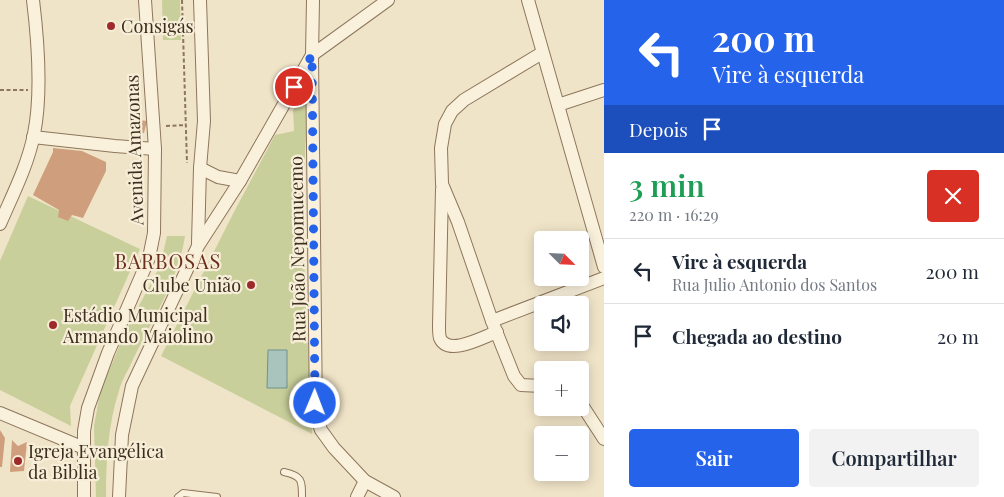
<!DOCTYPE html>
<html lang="pt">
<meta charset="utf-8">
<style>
:root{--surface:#fff;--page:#f2f2f3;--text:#1f2937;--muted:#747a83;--line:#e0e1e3;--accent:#2563eb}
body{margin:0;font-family:"Playfair Display",serif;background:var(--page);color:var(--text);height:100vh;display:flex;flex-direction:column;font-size:19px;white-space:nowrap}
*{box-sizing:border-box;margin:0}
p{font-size:16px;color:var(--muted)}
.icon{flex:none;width:28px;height:28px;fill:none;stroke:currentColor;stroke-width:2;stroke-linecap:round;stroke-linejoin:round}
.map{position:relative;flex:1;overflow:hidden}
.panel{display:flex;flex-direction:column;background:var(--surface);width:400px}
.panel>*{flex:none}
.top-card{background:#2563eb;color:#fff;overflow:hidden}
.needle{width:32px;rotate:114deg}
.tools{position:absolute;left:534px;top:231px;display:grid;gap:10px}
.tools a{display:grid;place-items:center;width:55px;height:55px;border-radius:5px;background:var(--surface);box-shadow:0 2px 12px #0003;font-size:25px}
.pin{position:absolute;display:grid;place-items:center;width:42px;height:42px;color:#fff;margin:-21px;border:2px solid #fff;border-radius:50%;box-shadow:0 1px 5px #0007}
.me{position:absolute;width:55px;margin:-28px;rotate:1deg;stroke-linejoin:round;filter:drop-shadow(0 0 4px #0008)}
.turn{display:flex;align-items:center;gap:18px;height:105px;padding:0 25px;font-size:22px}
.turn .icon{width:65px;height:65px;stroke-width:2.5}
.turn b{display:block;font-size:35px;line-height:42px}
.then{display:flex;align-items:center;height:48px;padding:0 25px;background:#0003;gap:10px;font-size:19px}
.round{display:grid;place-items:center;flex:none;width:52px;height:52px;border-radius:5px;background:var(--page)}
.summary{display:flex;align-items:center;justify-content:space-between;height:85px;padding:0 25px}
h1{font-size:30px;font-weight:600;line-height:38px;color:#1e9e55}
.button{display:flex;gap:10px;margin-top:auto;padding:10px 25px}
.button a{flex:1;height:58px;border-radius:5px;background:var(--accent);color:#fff;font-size:20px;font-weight:600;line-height:58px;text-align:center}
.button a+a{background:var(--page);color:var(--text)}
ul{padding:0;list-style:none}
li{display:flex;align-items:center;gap:15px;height:65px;padding:0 25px;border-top:1px solid var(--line)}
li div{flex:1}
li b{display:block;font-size:19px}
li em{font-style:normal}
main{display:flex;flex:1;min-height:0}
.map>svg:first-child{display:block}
.green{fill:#c9cf9b}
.water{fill:#a9c4bc;stroke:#6f938a}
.building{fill:#cf9f7d}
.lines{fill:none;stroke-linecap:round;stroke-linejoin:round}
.lane-casing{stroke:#8d765c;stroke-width:8}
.street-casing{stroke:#8d765c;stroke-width:14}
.path{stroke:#8d765c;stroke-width:2;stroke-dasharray:4 2.5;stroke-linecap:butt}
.lane{stroke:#faf1dc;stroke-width:6}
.street{stroke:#faf1dc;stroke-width:12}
.route{stroke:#2563eb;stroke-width:9;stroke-dasharray:0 16.2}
.poi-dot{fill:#9e2a2b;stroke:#f7eed8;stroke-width:2}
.labels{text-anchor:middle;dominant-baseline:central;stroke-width:4.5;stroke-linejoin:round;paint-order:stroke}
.poi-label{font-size:18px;fill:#3d2e20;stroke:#f7eed8;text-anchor:start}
.street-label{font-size:18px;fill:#3d2e20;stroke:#f7eed8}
.quarter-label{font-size:20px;letter-spacing:1px;fill:#6b2e1e;stroke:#f7eed8}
</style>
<main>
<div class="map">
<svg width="604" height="497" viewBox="0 0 604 497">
<rect width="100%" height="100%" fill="#f0e4c8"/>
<g class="green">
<polygon points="162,0 180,0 181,40 163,40"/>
<polygon points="308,96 302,215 312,434 161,356 235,210 275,135 294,131 293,110 301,97"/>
<polygon points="28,196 140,249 70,406 71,426 0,390 0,261"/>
<path d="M167,236h18c-6,44 -36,89 -55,130 -4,8 -9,16 -11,25 -11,33 -13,71 -13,106h-10l-2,-71 6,-33 25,-61 35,-66z"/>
</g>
<polygon class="water" points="268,350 287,350 287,388 267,388"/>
<g class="building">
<polygon points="138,120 147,121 144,133 136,133"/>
<polygon points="53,148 82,151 106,162 106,171 83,218 72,215 68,221 58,217 59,210 33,195 53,152"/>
<polygon points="0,430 5,438 2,467 0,467"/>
<polygon points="12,440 18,446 27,442 24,471 10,472"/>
<polygon points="69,467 75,468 76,475 69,475"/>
</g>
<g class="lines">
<g class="lane-casing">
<g id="lane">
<path d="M284,472c18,4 18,8 18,25"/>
<polyline points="178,497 183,493 217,497"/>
</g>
</g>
<g class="street-casing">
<g id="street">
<polyline points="313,0 312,55 316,415 321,430 334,448 365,481 394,497"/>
<polyline points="528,0 604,267"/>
<polyline points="542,53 464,100 452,111 445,124 441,148 442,184 458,222 492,321 514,376 521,385 542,386"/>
<polyline points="558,105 604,90"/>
<polyline points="33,137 115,146 155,149"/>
<polyline points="200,168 218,177 240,181"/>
<path d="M442,189l-3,137c0,3 0,9 1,12 8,19 43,-1 57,-6"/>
<path d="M0,224c12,-28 28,-59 34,-90 8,-40 4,-93 -1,-134"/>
<polyline points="198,243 200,168 204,121 200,0"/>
<polyline points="492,321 604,278"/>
<polyline points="580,402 604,439"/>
<polyline points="0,413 84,448"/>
<polyline points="84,497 84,431 88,408 108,353 149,258 154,233 155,149 145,0"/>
<polyline points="119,497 122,435 132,386 198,246 240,181 312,55 388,0"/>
<polyline points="357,497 365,481"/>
</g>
</g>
<g class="path">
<polyline points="182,0 187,163"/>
<polyline points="0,90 28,90"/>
<polyline points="166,126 186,125"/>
</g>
<use href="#lane" class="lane"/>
<use href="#street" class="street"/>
</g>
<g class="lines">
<polyline class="route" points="294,87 312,55 315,403"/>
</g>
<g class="poi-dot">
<circle cx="111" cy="26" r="5"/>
<circle cx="251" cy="285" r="5"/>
<circle cx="53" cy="325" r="5"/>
<circle cx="18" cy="461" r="5"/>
</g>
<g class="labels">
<g class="poi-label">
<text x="121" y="26">Consigás</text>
<text x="241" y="285" text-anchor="end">Clube União</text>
<text x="63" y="315">Estádio Municipal<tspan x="63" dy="21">Armando Maiolino</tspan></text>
<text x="28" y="451">Igreja Evangélica<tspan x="28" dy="21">da Biblia</tspan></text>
</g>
<g class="street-label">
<text transform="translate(134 150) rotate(-92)">Avenida Amazonas</text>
<text transform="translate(297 249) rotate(-91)">Rua João Nepomucemo</text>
</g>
<g class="quarter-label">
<text x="168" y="260">BARBOSAS</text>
</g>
</g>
</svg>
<div class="tools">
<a><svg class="needle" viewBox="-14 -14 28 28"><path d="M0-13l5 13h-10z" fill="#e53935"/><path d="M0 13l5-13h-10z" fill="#747a83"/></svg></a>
<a><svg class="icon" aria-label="sound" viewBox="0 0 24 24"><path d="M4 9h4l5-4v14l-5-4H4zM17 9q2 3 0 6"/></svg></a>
<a>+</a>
<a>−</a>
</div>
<div class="pin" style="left:294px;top:87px;background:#d93025"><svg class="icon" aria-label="arrive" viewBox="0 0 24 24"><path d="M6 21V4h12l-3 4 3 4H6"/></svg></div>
<svg class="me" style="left:315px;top:403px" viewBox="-20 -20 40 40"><circle r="17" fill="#2563eb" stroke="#fff" stroke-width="3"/><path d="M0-11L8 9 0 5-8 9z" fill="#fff"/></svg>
</div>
<section class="panel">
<div class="top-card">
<div class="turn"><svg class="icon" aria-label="left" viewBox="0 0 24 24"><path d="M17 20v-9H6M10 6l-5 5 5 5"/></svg><div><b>200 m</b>Vire à esquerda</div></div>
<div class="then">Depois<svg class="icon" aria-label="arrive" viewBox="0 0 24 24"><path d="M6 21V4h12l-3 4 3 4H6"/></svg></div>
</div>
<div class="summary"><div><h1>3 min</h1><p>220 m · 16:29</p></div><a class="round" style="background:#d93025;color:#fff"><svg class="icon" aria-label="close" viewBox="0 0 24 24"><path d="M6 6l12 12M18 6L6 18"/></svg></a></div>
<ul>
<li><svg class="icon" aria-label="left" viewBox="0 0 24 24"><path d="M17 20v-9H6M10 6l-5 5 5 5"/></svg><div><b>Vire à esquerda</b><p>Rua Julio Antonio dos Santos</p></div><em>200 m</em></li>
<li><svg class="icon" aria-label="arrive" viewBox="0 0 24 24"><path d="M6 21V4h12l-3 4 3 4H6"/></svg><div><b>Chegada ao destino</b></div><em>20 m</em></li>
</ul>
<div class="button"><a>Sair</a><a>Compartilhar</a></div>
</section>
</main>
